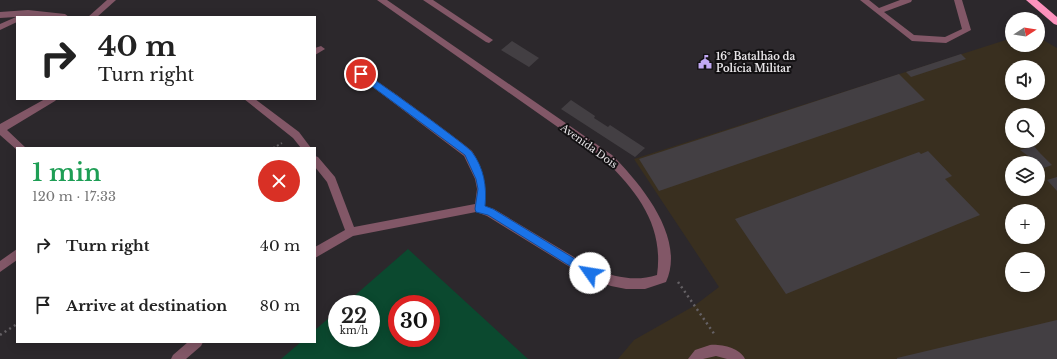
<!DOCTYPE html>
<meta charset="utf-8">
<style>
:root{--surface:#fff;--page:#f2f2f2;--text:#222;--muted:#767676}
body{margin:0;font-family:"Libre Baskerville",serif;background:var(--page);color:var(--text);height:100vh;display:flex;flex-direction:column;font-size:15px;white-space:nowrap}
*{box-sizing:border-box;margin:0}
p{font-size:13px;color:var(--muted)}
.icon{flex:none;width:22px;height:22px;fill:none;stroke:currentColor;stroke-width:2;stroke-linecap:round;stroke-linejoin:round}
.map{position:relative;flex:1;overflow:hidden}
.side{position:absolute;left:16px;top:147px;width:300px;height:196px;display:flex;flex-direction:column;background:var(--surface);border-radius:0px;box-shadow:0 2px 10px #0003}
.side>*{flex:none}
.guide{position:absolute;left:16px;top:16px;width:300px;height:84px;border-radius:0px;box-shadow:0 2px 10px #0003;background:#fff;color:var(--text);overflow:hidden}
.needle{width:26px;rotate:78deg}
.buttons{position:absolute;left:1005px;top:12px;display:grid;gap:8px}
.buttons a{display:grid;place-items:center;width:40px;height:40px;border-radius:50%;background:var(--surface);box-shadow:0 2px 10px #0003;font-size:20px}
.speed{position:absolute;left:328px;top:295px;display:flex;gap:8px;font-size:20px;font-weight:700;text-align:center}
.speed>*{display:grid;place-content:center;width:52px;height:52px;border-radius:50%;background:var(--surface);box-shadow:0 2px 10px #0003;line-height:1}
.speed small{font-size:10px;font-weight:400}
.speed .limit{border:6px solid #d22;background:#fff;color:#111}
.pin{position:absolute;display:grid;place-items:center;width:34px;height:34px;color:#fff;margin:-17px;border:2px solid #fff;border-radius:50%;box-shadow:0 1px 4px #0007}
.me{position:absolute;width:44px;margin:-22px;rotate:302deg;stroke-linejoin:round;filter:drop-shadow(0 0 3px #0008)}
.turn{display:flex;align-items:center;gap:14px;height:84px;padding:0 16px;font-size:18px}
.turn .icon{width:52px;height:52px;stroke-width:2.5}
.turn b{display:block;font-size:28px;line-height:34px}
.round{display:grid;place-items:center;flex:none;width:42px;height:42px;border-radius:21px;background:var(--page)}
.head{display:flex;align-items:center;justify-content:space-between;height:68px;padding:0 16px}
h1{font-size:24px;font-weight:600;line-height:30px;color:#1e9e55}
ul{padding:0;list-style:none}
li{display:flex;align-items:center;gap:12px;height:60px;padding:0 16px}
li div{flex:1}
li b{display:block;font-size:15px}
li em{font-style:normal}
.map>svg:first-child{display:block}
.education{fill:#392f1f;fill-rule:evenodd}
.green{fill:#0b492f;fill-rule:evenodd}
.building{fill:#433f43}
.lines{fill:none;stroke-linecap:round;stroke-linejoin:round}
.path-far1{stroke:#656165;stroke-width:2;stroke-dasharray:2 2.5;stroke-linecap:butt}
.path{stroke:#656165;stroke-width:2.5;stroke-dasharray:2 3.5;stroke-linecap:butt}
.minor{fill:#825767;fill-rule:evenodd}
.highway{fill:#fc92bd;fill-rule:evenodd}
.route{fill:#1a73e8;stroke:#114b97}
.labels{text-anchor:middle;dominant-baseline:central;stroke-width:4;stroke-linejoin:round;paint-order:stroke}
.poi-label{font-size:10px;font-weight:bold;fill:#e8e5e8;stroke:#131113;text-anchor:start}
.street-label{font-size:10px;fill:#e8e5e8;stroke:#131113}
</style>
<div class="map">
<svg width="1057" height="359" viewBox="0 0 1057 359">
<rect width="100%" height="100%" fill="#2c282c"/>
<path class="education" d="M1038,37l19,11v311h-439l16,-19 60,-34 25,-19 -85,-128 378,-121v7h26zM1012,67h26v26h-26zM1012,115h26v26h-26zM1012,163h26v26h-26zM1012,211h26v26h-26zM1012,259h26v26h-26z"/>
<path class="green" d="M408,249l120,110h-247l20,-17h14v-12l22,-19v27h34v-34h-26zM397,304h34v34h-34z"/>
<g class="building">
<polygon points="512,41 539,58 529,67 501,50"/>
<polygon points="961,54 966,59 911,77 906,72"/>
<polygon points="899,74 925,100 659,191 639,159"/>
<polygon points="571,100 595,116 594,118 608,127 610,125 645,148 635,157 561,109"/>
<polygon points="1034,146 1039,152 1052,165 1041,169 1038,163 1020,150"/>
<polygon points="928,151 952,176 945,179 980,215 786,294 735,219 919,152 921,154"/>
<polygon points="1057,177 1057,191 1047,180"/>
<polygon points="1057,320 1057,359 897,359 897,358"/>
</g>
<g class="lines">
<polyline class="path-far1" points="273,148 282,143"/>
<g class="path">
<polyline points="678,282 715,335"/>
<polyline points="0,335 17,324"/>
</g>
<g class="minor">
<polygon points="107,0 116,0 97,17 88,17"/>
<path d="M377,0h10l225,155c29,29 74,83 54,127l-21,7h-19l-15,-3 -25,-9 -99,-61 -11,-4 -123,24 -38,22v-11l30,-17 -18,-48 -12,-15v-11l3,1 17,20 19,50 121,-23 2,-15 -2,-10 -11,-23 -106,-80 -1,-2 1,-2 3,-1c7,2 107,75 111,80 12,18 15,35 13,55l9,3 100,60c21,8 41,13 63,6 7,-49 -19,-82 -51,-114z"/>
<polygon points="423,0 433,0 493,40 489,43 486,42"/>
<polygon points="860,0 869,0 879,8 900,0 912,0 911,2 884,12 914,35 945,37 962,29 954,0 962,0 971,30 946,43 912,41"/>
<polygon points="28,10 65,14 69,17 18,16 20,17 17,17 17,22 0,30 0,24 16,17 0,18 0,12"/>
<polygon points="321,46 325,49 315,55 315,48"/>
<polygon points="45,99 57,99 55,101 7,130 26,148 17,148 17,150 0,135 0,124"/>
<polygon points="244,99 255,99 299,132 311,148 301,148 293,138"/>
<polygon points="17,249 17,260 0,272 0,261"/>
<polygon points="188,342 203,342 201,346 186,359 171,359 173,355"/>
<path d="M710,345c11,-1 30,3 35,14h-18l-11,-3 -13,3h-15l7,-9z"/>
</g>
<polygon class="highway" points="1026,0 1037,0 1057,17 1057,25 1054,24"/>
</g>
<path class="route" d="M361,71c7,3 107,75 111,81 12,16 15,35 13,54l8,3 100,61 2,3 -2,3h-7l-98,-61 -12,-3 -1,-3 3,-20 -2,-10 -11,-24 -107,-79 -1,-2z"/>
<defs>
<g id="civic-bare" transform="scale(1.08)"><path d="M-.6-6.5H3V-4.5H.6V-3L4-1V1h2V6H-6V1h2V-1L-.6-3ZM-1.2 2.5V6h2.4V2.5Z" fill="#c1a8f3" stroke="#131113" stroke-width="2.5" paint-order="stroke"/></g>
</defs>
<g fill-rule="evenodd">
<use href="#civic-bare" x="705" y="62"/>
</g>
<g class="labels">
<g class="poi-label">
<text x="716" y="56">16º Batalhão da<tspan x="716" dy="12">Polícia Militar</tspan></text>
</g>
<g class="street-label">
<text transform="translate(589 146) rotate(36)">Avenida Dois</text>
</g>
</g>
</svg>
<div class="buttons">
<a><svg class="needle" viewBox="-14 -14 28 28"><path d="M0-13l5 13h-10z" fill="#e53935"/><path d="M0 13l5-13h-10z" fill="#767676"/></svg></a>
<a><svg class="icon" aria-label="sound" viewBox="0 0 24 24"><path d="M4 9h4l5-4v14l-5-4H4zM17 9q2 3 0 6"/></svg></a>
<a><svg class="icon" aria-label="search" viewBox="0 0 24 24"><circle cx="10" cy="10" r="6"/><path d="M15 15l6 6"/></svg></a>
<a><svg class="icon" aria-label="layers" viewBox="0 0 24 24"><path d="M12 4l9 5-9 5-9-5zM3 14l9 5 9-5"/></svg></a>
<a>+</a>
<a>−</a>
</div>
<div class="speed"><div>22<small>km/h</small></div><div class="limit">30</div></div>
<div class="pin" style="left:361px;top:74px;background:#d93025"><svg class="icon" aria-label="arrive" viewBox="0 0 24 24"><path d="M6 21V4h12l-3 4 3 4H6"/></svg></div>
<svg class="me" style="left:590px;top:273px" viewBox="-20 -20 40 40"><circle r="19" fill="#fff"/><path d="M0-13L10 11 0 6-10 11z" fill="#1a73e8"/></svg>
<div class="guide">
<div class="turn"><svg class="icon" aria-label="right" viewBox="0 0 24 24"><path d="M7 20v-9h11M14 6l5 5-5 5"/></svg><div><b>40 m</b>Turn right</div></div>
</div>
<section class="side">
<div class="head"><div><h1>1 min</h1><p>120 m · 17:33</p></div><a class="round" style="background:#d93025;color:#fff"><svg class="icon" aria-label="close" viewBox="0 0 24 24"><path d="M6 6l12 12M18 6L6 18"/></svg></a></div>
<ul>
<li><svg class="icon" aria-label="right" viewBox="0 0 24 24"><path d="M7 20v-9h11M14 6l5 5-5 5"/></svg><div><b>Turn right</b></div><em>40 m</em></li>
<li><svg class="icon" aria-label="arrive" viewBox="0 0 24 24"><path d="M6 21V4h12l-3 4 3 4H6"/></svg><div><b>Arrive at destination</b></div><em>80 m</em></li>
</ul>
</section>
</div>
